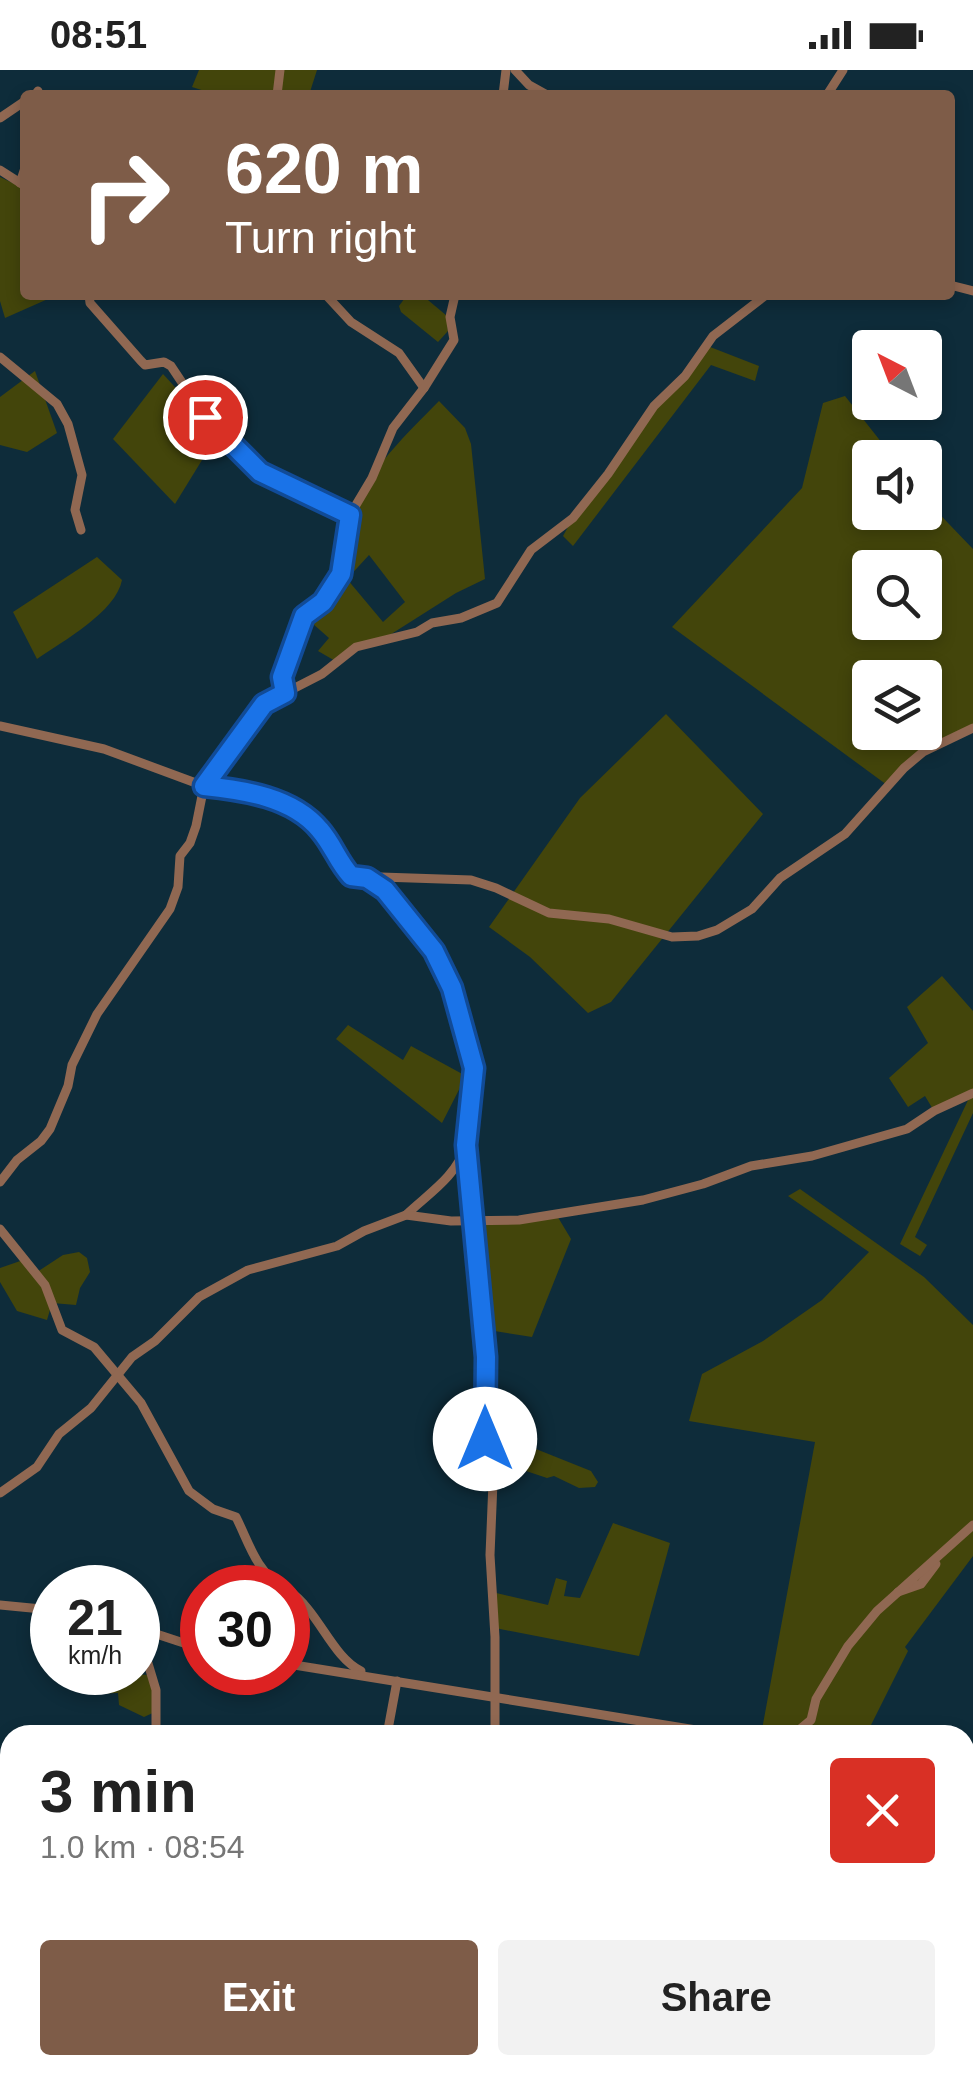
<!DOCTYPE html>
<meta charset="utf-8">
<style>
:root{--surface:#fff;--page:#f2f2f2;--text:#222;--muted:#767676;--accent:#7e5c48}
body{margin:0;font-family:Helvetica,sans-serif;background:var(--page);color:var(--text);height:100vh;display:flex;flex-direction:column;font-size:38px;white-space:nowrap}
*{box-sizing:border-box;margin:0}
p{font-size:32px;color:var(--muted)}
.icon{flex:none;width:55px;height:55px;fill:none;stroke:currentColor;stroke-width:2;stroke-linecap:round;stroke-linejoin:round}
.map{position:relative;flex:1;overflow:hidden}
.sheet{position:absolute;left:0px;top:1655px;width:975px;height:350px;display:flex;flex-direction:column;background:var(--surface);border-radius:30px 30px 0 0;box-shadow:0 5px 15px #0003}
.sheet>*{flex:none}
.guide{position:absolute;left:20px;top:20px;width:935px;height:210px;border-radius:10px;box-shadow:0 5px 15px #0003;background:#7e5c48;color:#fff;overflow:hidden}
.needle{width:65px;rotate:318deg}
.tools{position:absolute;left:852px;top:260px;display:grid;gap:20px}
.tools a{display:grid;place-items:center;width:90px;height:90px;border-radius:10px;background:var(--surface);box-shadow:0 5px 15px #0003;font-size:50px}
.speed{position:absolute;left:30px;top:1495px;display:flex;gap:20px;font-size:50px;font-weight:700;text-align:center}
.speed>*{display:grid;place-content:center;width:130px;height:130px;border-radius:50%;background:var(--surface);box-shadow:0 5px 15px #0003;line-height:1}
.speed small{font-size:25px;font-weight:400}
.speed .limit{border:15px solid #d22;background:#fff;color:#111}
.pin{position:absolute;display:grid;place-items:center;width:85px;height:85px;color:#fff;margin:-42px;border:5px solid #fff;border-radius:50%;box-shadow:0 2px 10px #0007}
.me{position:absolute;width:110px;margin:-55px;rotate:0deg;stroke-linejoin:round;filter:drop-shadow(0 0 8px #0008)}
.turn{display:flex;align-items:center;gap:35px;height:210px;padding:0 40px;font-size:45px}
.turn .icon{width:130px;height:130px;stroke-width:2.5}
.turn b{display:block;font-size:70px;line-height:85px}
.round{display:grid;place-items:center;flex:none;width:105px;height:105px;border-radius:10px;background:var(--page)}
.summary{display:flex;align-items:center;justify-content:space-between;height:170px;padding:0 40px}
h1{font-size:60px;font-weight:700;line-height:75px}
.button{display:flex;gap:20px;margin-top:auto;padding:20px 40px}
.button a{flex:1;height:115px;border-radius:10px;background:var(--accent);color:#fff;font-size:40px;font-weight:700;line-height:115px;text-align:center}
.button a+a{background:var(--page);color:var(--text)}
.status{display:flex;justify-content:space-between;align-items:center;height:70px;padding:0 50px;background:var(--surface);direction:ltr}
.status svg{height:28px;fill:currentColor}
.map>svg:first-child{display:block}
.green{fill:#43450b;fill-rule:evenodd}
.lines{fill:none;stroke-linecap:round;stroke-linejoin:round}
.minor{stroke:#906852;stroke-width:9}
.route-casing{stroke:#114b97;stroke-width:25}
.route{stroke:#1a73e8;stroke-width:18}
</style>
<div class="status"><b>08:51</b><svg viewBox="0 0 49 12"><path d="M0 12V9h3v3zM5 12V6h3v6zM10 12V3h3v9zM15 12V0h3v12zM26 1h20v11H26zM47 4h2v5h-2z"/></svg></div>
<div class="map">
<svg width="973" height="2005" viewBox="0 0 973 2005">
<rect width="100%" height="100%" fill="#0e2c3a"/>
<g class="green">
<polygon points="199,0 317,0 309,25 217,25 192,17"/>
<polygon points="0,107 23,118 25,124 25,225 57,225 5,248 0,231"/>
<polygon points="407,225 422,225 447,246 448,261 438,272 401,242 399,236"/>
<polygon points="705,275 759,296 755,311 711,295 573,476 563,466 573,448 654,336 672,321"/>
<polygon points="35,301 57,363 27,382 0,375 0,327"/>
<polygon points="163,304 218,364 175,434 113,369"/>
<path d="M845,326l48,61 -23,1v54h55v-13l48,50v179l-40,21 -46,36 -215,-158 130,-139 21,-85zM870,498h55v54h-55zM870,608h55v54h-55z"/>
<path d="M439,331l26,27 6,16 14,135 -29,14 -71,45 -29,9 -19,15 -19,-11 11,-13 -25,-22c53,-37 27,-54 46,-100 21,-49 53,-78 89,-115zM369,485l36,47 -22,20 -36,-43z"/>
<path d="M97,487l25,23c-6,32 -59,61 -85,79l-24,-47z"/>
<polygon points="666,644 763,744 611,932 588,943 530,887 489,857 580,728"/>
<polygon points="942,906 973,941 973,1043 915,1167 927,1175 920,1186 900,1174 970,1026 934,1041 925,1026 908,1037 889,1008 928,973 907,937"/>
<polygon points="348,955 403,990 411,976 466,1006 442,1053 336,969"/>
<polygon points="800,1119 924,1207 973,1255 973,1486 905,1577 908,1581 866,1665 761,1665 815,1372 689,1351 702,1304 763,1271 822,1230 869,1182 788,1126"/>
<polygon points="556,1144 571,1169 532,1267 482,1259 471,1150"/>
<polygon points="79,1182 87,1188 90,1202 80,1218 76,1235 52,1233 47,1250 17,1241 0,1212 0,1198 26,1189 37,1202 63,1185"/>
<polygon points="516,1371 591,1401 598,1412 595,1417 579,1418 554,1406 547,1408 508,1395 503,1384 506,1374"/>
<polygon points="613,1453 670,1473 639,1586 495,1558 492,1522 548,1535 556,1508 567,1511 564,1526 580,1528"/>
<polygon points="97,1603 152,1605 157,1641 144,1647 119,1635 118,1623 94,1624"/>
<polygon points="965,1720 973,1721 973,1892 965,1890 965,1760 968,1738 965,1736"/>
</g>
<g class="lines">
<g class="minor">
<polyline points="515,0 529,15 547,25"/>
<polyline points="35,25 38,21"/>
<polyline points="277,25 280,0"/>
<polyline points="503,25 506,0"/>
<polyline points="827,25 843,0"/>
<polyline points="0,48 25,31"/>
<polyline points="0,100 25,116"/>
<polyline points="20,113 25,98"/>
<polyline points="950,215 973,221"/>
<polyline points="89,225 90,233 141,291 145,295 164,292 171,296 205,347 260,402 350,445"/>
<polyline points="326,225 351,252 399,283 424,318"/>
<polyline points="0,287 57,334 68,354 82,405 75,440 81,460"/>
<polyline points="285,623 322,604 356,577 417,562 432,553 461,548 497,533 531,480 573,448 608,404 654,336 685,306 713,266 766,225"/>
<polyline points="0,656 104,679 204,716 261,723 316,755 351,806 471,810 496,818 549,843 609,849 672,867 698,866 717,860 752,839 780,808 845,764 904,698 923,682 973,658"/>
<path d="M369,809c73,49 126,183 97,267 -11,32 -37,47 -60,69"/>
<polyline points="466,1075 485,1287 485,1369 493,1412 490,1485 495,1567 495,1665"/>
<polyline points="0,1112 17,1090 41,1071 50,1059 68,1016 72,995 97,944 170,839 178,817 180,786 190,773 196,756 204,716 230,675 264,634 285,623 283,607 304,546 323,532 341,504 350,445 372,408 393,358 424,318 454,270 450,247 455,225"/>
<path d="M0,1159l45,56 17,45 32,17 47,56 48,88 24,18 23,8c14,28 19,52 47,71"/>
<polyline points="0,1423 37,1397 59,1364 91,1338 132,1287 155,1271 199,1227 248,1200 337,1176 364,1161 406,1145 451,1151 519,1150 643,1130 703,1114 751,1096 812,1086 907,1059 934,1041 973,1023"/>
<path d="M288,1520c31,21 43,66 73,81"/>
<polyline points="898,1522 921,1514 936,1494"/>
<polyline points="0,1535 52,1540"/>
<polyline points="138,1558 202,1579"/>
<polyline points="138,1560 156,1620 156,1665"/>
<polyline points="288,1594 727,1665"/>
<polyline points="387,1665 397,1611"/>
<polyline points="793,1665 811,1650 816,1629 848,1576 877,1541 973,1455"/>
<polyline points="965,1707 973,1708"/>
<polyline points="0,1926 10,1921"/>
<polyline points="185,1995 189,2005"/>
<polyline points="555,1995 557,2005"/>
<polyline points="586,2005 594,1995"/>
</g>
</g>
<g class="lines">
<g class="route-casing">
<path id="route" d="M205,347l55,55 90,43 -9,59 -18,28 -19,14 -22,61 3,16 -21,11 -60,82c39,4 89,11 116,44 13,15 18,32 31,46l16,2 18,12 49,61 18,37 22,80 -8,77 20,212 -1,82"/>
</g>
<use href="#route" class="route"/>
</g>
</svg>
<div class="tools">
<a><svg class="needle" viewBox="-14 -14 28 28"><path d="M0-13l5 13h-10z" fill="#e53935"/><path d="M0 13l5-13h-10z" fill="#767676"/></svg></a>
<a><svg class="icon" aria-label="sound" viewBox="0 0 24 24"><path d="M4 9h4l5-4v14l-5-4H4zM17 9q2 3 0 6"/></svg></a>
<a><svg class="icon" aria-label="search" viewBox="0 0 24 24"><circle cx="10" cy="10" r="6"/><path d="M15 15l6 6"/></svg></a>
<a><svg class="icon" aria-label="layers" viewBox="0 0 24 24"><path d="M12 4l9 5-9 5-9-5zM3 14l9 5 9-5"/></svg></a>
</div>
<div class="speed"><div>21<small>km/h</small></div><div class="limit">30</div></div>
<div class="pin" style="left:205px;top:347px;background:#d93025"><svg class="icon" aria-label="arrive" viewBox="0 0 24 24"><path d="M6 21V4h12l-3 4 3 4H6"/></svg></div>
<svg class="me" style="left:485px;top:1369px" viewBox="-20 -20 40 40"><circle r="19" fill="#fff"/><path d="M0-13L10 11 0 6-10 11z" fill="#1a73e8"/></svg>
<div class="guide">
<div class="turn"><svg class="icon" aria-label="right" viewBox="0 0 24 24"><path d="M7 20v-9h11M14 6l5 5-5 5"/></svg><div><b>620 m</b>Turn right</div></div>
</div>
<section class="sheet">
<div class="summary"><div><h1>3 min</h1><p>1.0 km · 08:54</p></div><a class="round" style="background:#d93025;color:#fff"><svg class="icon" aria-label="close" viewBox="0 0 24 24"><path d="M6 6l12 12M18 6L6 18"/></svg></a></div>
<div class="button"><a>Exit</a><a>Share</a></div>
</section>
</div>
